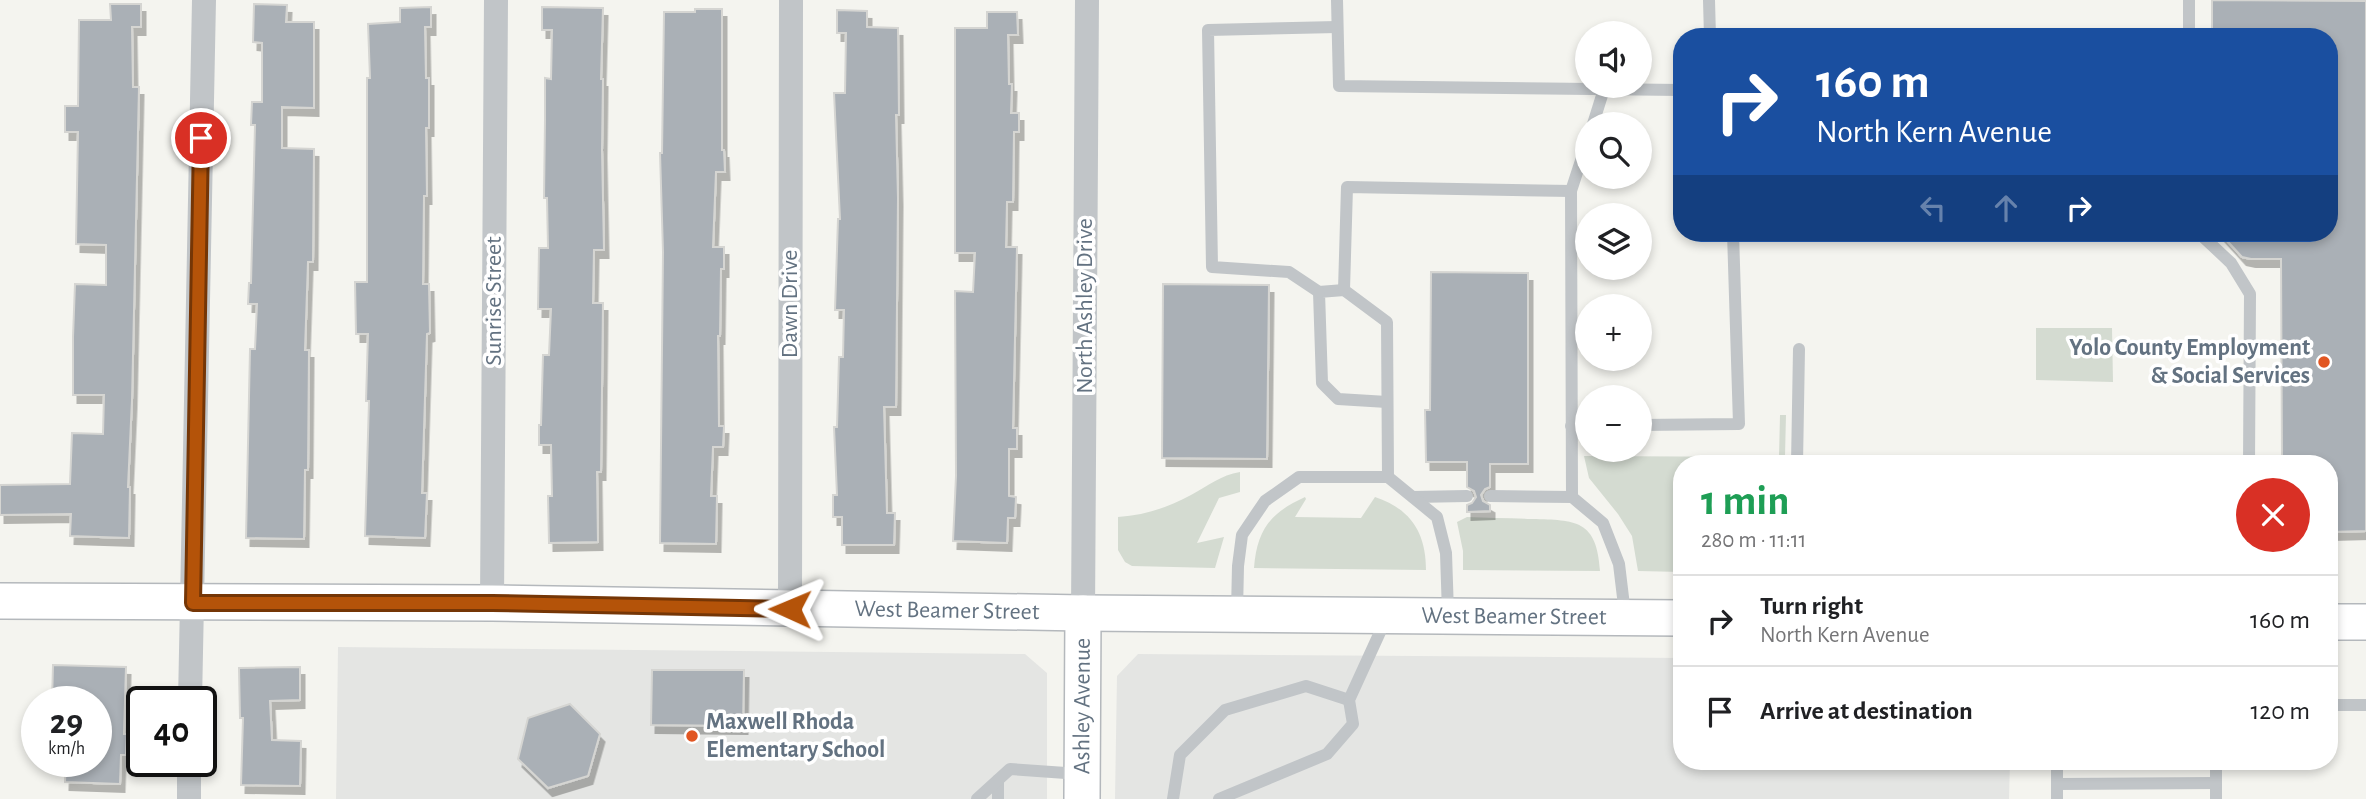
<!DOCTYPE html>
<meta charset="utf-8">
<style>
:root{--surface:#fff;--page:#f2f2f2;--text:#202124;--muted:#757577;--line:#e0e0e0}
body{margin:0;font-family:"Alegreya Sans",sans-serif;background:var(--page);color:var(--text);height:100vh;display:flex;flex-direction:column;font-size:26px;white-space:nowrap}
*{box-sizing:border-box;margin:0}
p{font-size:23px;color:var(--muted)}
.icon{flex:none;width:38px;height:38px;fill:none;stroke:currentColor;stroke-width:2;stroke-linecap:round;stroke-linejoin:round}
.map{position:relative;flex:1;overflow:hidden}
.panel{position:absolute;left:1673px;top:455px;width:665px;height:315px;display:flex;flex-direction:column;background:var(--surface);border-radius:28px;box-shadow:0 4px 10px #0003}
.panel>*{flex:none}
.banner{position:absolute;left:1673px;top:28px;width:665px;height:214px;border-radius:28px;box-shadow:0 4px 10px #0003;background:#1a4fa0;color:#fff;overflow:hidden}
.buttons{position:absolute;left:1575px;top:21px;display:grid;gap:14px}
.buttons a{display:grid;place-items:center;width:77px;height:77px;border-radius:50%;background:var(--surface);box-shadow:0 4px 10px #0003;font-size:35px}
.speed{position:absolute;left:21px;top:686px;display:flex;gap:14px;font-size:35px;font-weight:700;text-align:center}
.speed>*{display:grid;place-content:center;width:91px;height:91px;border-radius:50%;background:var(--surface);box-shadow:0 4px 10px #0003;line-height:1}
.speed small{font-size:18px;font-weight:400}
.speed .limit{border:4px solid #111;border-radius:10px;background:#fff;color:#111}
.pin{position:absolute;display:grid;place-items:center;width:60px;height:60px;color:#fff;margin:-30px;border:4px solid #fff;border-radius:50%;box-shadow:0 2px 7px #0007}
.me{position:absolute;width:77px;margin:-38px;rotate:271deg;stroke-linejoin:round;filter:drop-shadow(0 0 5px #0008)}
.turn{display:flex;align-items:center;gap:24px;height:147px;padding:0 28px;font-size:32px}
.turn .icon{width:91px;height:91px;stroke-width:2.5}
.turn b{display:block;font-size:49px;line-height:60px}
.lanes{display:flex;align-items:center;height:66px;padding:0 28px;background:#0003;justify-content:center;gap:35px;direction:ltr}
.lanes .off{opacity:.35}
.round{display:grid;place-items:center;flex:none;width:74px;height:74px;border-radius:37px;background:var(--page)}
.head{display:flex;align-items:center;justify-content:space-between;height:119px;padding:0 28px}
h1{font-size:42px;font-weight:700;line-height:52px;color:#1e9e55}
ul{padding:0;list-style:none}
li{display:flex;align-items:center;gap:21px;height:91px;padding:0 28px;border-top:2px solid var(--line)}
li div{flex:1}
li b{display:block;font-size:26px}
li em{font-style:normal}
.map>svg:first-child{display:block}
.built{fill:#e4e5e3}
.green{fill:#d4dbd1}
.building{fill:#aab0b6;stroke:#d5d5d2;stroke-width:2;filter:url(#shadow)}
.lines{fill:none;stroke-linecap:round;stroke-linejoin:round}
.secondary-casing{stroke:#b4b8bc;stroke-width:38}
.lane{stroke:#c1c5c8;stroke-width:12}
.street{stroke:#c1c5c8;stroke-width:24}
.secondary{stroke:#fff;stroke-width:35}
.route-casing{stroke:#753606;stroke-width:18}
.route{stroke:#b45309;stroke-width:12}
.poi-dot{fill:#e15622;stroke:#fff;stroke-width:2.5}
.labels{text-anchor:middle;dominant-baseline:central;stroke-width:7;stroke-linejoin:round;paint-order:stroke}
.street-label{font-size:24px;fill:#637281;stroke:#fff}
.poi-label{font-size:24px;font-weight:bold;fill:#637281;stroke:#fff;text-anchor:end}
</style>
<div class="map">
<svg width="2366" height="799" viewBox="0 0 2366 799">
<defs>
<filter id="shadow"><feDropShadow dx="4.5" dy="8" stdDeviation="0" flood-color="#0004"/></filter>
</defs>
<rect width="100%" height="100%" fill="#f4f4ef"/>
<g class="built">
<polygon points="338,647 1025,654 1047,673 1047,799 336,799"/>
<polygon points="1138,654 1682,658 1682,761 2010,761 2009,799 1115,799 1117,676"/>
</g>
<g class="green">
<polygon points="2036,328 2112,328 2113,382 2036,380"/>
<polygon points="1780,415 1786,415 1785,456 1780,458 1780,464 1682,464 1682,572 1638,571 1632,536 1618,514 1589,478 1584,456 1779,457"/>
<path d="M1240,472v20l-21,6 -22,45 27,-6 -9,31 -83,-2 -7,-4 -7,-12v-33c27,-2 49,-9 73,-22 17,-9 30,-20 49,-23z"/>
<path d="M1305,497l1,2 -11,18 66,1 14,-21c36,12 51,36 51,73l-172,-2c3,-38 16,-55 51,-71z"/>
<path d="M1467,517c21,1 43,1 65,2 44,1 65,1 68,52l-137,-1v-19l-6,-29z"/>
</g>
<g class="building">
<polygon points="2212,0 2366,1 2366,531 2329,532 2329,464 2282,464 2281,259 2251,259 2242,257 2220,233 2329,233 2329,37 2212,37"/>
<polygon points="110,4 141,4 141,27 132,27 133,87 139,87 132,400 128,487 130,487 129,538 70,536 71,514 0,515 0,485 70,484 72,433 103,434 104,395 73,395 73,337 75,284 106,285 106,245 76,244 78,132 65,132 65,106 78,106 79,20 111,20"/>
<polygon points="254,4 287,5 286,22 314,22 314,108 282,107 282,148 314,149 313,262 308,262 305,350 309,350 308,470 305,470 304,539 246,538 250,349 255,349 257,304 248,304 249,283 251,283 255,125 251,125 252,102 262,102 262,43 253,42"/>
<polygon points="431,7 431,27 425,27 426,78 429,78 429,128 426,128 427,196 424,196 423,284 429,284 430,333 427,334 422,493 427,493 425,538 365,536 369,401 366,401 368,334 356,334 355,282 367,282 367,78 370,78 368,24 400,22 400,8"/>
<polygon points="542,7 603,8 601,79 603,79 602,150 604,250 594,250 593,303 603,303 601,472 597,472 598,542 549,543 548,496 552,496 551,445 539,445 539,425 541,425 543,355 549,355 551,309 538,309 539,248 548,248 547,198 544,198 545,119 545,78 551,79 552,30 542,30"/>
<polygon points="695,9 722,9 722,150 724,150 725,172 716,172 713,247 724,247 724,269 721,269 720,336 718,336 719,426 724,426 723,447 713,447 711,496 717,496 716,544 660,543 663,252 660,153 662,153 664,12 695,12"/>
<polygon points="837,10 867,11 867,27 898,28 899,115 896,115 898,198 896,407 884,407 887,513 895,513 894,545 842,545 842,517 833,517 833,495 837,495 834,427 837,427 839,357 843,357 844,310 835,310 838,219 840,219 834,93 845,93 846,33 837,33"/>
<polygon points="987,12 1017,12 1018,35 1008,35 1009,84 1012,84 1011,113 1019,113 1019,132 1014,132 1013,202 1007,202 1006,247 1017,247 1013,428 1017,428 1017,449 1009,449 1009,496 1016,497 1015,518 1008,518 1007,543 953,541 956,476 955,291 973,292 975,253 955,253 955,28 987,28"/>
<polygon points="1431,272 1528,273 1528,464 1490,464 1490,487 1485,489 1481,495 1483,501 1490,505 1490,511 1467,512 1467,505 1472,503 1476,497 1474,491 1467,487 1467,462 1426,462 1425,410 1430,410"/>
<polygon points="1163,284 1269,285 1267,459 1162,458"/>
<polygon points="53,665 126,667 124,734 127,734 126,755 121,755 120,784 65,782 66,761 96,761 96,702 52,702"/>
<polygon points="300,667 300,700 270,701 272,740 301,741 300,786 241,785 243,718 240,718 239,668"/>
<polygon points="652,670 744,670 743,726 651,725"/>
<polygon points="570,704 600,734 588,776 548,788 518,759 528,718"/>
</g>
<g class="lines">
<g class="secondary-casing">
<g id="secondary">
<path id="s1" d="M0,601l492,2 591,10 599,5"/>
<polyline points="2329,622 2366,622"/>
<path id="s2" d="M1082,799l1,-186"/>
</g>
</g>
<g class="lane">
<polyline points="1337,0 1339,86 1682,90"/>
<polyline points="1709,0 1710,37"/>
<polyline points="2189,0 2189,37"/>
<polyline points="1593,124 1604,89"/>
<polyline points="1587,142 1571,191 1572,497 1603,523 1619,564 1625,614"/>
<polyline points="2199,233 2231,263 2250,294 2249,464"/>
<polyline points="1344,290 1319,292 1322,383 1338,399 1387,402"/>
<polyline points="1319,292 1289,272 1212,267 1208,30 1337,27"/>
<polyline points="1640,425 1739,424 1733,233"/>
<polyline points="1571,426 1587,426"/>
<polyline points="1797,464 1799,349"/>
<polyline points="1490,496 1572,497"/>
<polyline points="1413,497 1467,496"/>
<polyline points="1237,611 1238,566 1242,535 1265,501 1299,477 1388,477"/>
<polyline points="1448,613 1446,553 1437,517 1388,477 1387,322 1344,290 1347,187 1571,191"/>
<polyline points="2329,705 2366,705"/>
<polyline points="2216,761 2216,799"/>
<polyline points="998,780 998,799"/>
<polyline points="2057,784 2216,783"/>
<polyline points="977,799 1010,769 1080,774"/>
<polyline points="1173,799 1180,755 1225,710 1306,686 1349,700"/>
<polyline points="1219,799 1327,754 1353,724 1349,700 1386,619"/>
<polyline points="2057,799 2057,761"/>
</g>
<g class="street">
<polyline points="492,603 496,0"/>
<polyline points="790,609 791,0"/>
<polyline points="1083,613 1087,0"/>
<polyline points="190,702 204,0"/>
<polyline points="189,799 189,761"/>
</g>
<use href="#secondary" class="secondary"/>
</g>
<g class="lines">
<g class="route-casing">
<polyline id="route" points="201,138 193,603 492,603 790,609"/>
</g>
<use href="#route" class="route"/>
</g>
<g class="poi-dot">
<circle cx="2324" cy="362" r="7"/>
<circle cx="692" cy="736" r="7"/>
</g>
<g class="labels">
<g class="street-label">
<text transform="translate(494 301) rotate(-90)">Sunrise Street</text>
<text transform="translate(790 304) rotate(-90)">Dawn Drive</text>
<text transform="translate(1085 306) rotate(-90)">North Ashley Drive</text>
<text stroke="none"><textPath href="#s1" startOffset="947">West Beamer Street</textPath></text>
<text stroke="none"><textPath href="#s1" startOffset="1514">West Beamer Street</textPath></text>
<text stroke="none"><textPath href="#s2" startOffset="93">Ashley Avenue</textPath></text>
</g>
<g class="poi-label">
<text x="2310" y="348">Yolo County Employment<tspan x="2310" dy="28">&amp; Social Services</tspan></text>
<text x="706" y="722" text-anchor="start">Maxwell Rhoda<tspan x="706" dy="28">Elementary School</tspan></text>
</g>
</g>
</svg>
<div class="buttons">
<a><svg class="icon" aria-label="sound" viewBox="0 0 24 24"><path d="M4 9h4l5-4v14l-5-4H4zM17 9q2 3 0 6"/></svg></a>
<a><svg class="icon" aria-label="search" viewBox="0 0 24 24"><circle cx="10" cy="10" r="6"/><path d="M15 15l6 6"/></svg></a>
<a><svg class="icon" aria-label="layers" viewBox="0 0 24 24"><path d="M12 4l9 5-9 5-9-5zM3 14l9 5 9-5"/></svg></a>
<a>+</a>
<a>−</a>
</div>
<div class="speed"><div>29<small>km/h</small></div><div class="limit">40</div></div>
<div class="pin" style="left:201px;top:138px;background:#d93025"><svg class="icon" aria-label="arrive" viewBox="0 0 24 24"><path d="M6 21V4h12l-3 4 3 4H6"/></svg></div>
<svg class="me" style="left:790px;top:609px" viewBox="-20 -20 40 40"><path d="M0-17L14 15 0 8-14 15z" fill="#b45309" stroke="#fff" stroke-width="4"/></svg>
<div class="banner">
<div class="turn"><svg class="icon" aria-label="right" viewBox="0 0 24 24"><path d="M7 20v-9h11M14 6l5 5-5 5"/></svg><div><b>160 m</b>North Kern Avenue</div></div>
<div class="lanes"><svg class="icon off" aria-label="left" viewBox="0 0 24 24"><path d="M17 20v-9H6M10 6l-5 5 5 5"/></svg><svg class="icon off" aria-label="ahead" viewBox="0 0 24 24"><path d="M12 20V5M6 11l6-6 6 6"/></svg><svg class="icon" aria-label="right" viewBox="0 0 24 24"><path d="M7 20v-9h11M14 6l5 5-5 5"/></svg></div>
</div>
<section class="panel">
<div class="head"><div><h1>1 min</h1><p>280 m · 11:11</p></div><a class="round" style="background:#d93025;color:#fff"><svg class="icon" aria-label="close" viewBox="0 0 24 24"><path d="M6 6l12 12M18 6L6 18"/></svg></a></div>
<ul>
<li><svg class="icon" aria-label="right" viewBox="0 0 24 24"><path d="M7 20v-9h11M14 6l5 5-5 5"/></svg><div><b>Turn right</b><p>North Kern Avenue</p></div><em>160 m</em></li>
<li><svg class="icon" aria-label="arrive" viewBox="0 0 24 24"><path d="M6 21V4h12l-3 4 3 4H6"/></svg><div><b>Arrive at destination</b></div><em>120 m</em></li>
</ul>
</section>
</div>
